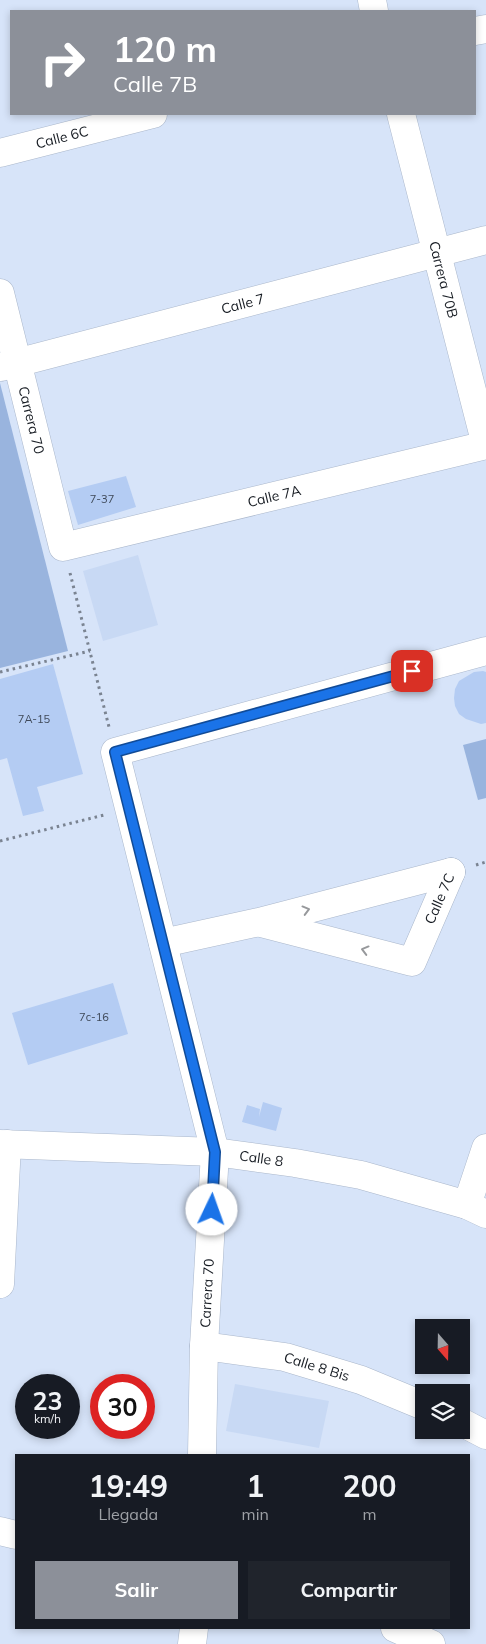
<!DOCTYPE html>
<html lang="es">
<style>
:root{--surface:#171b24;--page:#20242c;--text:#f1f3f6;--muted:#9ea1a6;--accent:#8c9099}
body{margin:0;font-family:Mulish,sans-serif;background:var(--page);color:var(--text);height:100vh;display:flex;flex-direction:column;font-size:19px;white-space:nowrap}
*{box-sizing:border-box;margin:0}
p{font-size:16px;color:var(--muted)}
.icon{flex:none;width:28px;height:28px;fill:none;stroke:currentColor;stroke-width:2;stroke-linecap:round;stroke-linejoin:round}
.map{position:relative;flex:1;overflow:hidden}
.sheet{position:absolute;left:15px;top:1454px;width:455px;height:175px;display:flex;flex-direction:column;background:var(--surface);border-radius:0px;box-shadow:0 2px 8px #0003}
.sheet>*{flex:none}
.guide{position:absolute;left:10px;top:10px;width:466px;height:105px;border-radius:0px;box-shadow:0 2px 8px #0003;background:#8c9099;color:#fff;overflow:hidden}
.needle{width:32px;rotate:160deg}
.tools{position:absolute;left:415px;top:1319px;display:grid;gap:10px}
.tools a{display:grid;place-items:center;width:55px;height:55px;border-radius:0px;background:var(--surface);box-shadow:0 2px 8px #0003;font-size:25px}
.speed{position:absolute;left:15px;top:1374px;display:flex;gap:10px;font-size:25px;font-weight:700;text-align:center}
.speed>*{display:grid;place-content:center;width:65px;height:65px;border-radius:50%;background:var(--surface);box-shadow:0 2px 8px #0003;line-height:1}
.speed small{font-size:12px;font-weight:400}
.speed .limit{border:8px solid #d22;background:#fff;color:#111}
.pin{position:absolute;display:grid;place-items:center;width:42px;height:42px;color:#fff;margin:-21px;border-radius:10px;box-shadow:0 2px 8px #0006}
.me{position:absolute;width:55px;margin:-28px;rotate:3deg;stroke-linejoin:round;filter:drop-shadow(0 0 4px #0008)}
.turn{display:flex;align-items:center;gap:18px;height:105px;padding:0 20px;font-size:22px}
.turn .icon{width:65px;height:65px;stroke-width:2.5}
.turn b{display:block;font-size:35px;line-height:42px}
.eta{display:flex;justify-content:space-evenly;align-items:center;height:85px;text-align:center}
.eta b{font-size:30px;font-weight:700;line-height:35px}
.button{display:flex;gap:10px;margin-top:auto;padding:10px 20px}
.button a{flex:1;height:58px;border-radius:0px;background:var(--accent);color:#fff;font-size:20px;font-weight:700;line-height:58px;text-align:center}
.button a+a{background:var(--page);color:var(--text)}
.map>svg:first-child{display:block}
.built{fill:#c8d9f4}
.green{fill:#99b4de}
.building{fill:#b4ccf3}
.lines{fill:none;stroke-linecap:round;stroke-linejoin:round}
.street-casing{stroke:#aab7cb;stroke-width:29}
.path{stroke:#7a8391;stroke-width:3;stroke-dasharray:2.5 4;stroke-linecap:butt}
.street{stroke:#fff;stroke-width:28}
.oneway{stroke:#97999c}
.route-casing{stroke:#114b97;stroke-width:12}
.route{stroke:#1a73e8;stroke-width:9}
.labels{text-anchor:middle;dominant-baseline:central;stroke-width:5;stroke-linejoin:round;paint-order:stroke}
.number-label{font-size:11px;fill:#3e4857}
.street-label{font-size:14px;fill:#171c23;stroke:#e9f1fe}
</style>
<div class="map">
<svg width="486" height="1644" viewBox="0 0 486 1644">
<rect width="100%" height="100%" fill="#d7e4f9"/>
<g class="built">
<polygon points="138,555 158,625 103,641 83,571"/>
<polygon points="235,1384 329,1401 319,1448 226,1431"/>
</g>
<g class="green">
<polygon points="0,383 68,651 0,668"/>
<polygon points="486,739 486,798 478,800 463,745"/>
</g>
<g class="building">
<polygon points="126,476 136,507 78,525 68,491"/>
<polygon points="53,664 83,774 37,787 44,811 23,816 7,758 0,760 0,679"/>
<polygon points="483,671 486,672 486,723 481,724 466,719 459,714 455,706 454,698 455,689 459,681 474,672"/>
<polygon points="113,983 128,1034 28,1065 12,1013"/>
<polygon points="263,1102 282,1108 276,1131 242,1122 247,1105 260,1109 259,1117"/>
</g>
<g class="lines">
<g class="street-casing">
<g id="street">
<polyline points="372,0 374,11"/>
<polyline points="475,31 486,29"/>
<path id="s1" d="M401,114l85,331"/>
<path id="s2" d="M0,153l153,-39"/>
<path id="s3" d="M0,293l63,254 423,-102"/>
<path id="s4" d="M1,367l485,-127"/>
<path id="s5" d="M261,923l151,39 39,-90"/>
<polyline points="163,943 259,922 451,872"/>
<path id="s6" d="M0,1144l215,8 80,11 66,12 106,30 19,9"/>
<polyline points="467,1205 486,1148"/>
<polyline points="0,1284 7,1144"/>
<path id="s7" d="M204,1346l81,11 76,23 63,26"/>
<polyline points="461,1422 486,1435"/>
<path id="s8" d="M202,1455l2,-109 11,-194 -100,-400 371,-101"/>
<polyline points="0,1531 16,1535"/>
<polyline points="395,1628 431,1644"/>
<polyline points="192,1644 194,1628"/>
</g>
</g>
<g class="path">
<polyline points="70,573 109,727"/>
<polyline points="0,672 90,651"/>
<polyline points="0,841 104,815"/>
<polyline points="476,865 486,862"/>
</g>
<use href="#street" class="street"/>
</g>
<defs><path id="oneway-chevron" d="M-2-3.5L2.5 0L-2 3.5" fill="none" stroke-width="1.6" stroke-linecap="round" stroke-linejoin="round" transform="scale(1.25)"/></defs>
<g class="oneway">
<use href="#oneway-chevron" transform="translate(306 910) rotate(-15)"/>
<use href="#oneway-chevron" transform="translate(365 950) rotate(-165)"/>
</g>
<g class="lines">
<g class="route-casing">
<polyline id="route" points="212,1210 215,1152 115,752 412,671"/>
</g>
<use href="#route" class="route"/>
</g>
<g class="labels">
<g class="number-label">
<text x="102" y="499">7-37</text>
<text x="34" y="719">7A-15</text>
<text x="94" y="1017">7c-16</text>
</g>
<g class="street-label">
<text stroke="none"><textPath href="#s2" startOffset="64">Calle 6C</textPath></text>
<text stroke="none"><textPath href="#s1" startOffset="171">Carrera 70B</textPath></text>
<text stroke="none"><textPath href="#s4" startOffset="250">Calle 7</textPath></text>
<text stroke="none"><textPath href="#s3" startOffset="131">Carrera 70</textPath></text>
<text stroke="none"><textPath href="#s3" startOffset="479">Calle 7A</textPath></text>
<text stroke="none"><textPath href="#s5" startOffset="225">Calle 7C</textPath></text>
<text stroke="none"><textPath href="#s6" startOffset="262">Calle 8</textPath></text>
<text stroke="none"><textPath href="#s8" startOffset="162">Carrera 70</textPath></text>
<text stroke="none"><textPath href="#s7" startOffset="115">Calle 8 Bis</textPath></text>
</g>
</g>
</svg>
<div class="tools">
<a><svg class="needle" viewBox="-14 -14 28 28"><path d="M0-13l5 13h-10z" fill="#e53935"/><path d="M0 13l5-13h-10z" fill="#9ea1a6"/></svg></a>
<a><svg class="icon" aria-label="layers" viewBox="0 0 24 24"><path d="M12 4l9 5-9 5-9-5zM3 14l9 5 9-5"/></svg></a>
</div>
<div class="speed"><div>23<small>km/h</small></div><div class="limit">30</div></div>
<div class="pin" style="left:412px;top:671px;background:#d93025"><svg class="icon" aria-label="arrive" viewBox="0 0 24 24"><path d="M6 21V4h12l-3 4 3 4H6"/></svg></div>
<svg class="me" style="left:212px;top:1210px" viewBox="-20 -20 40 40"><circle r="19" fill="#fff"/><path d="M0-13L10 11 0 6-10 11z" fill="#1a73e8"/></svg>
<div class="guide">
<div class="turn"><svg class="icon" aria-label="right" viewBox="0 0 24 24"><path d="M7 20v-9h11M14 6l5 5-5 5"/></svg><div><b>120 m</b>Calle 7B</div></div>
</div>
<section class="sheet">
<div class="eta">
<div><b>19:49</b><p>Llegada</p></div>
<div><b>1</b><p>min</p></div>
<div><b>200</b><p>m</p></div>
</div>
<div class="button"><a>Salir</a><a>Compartir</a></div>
</section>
</div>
